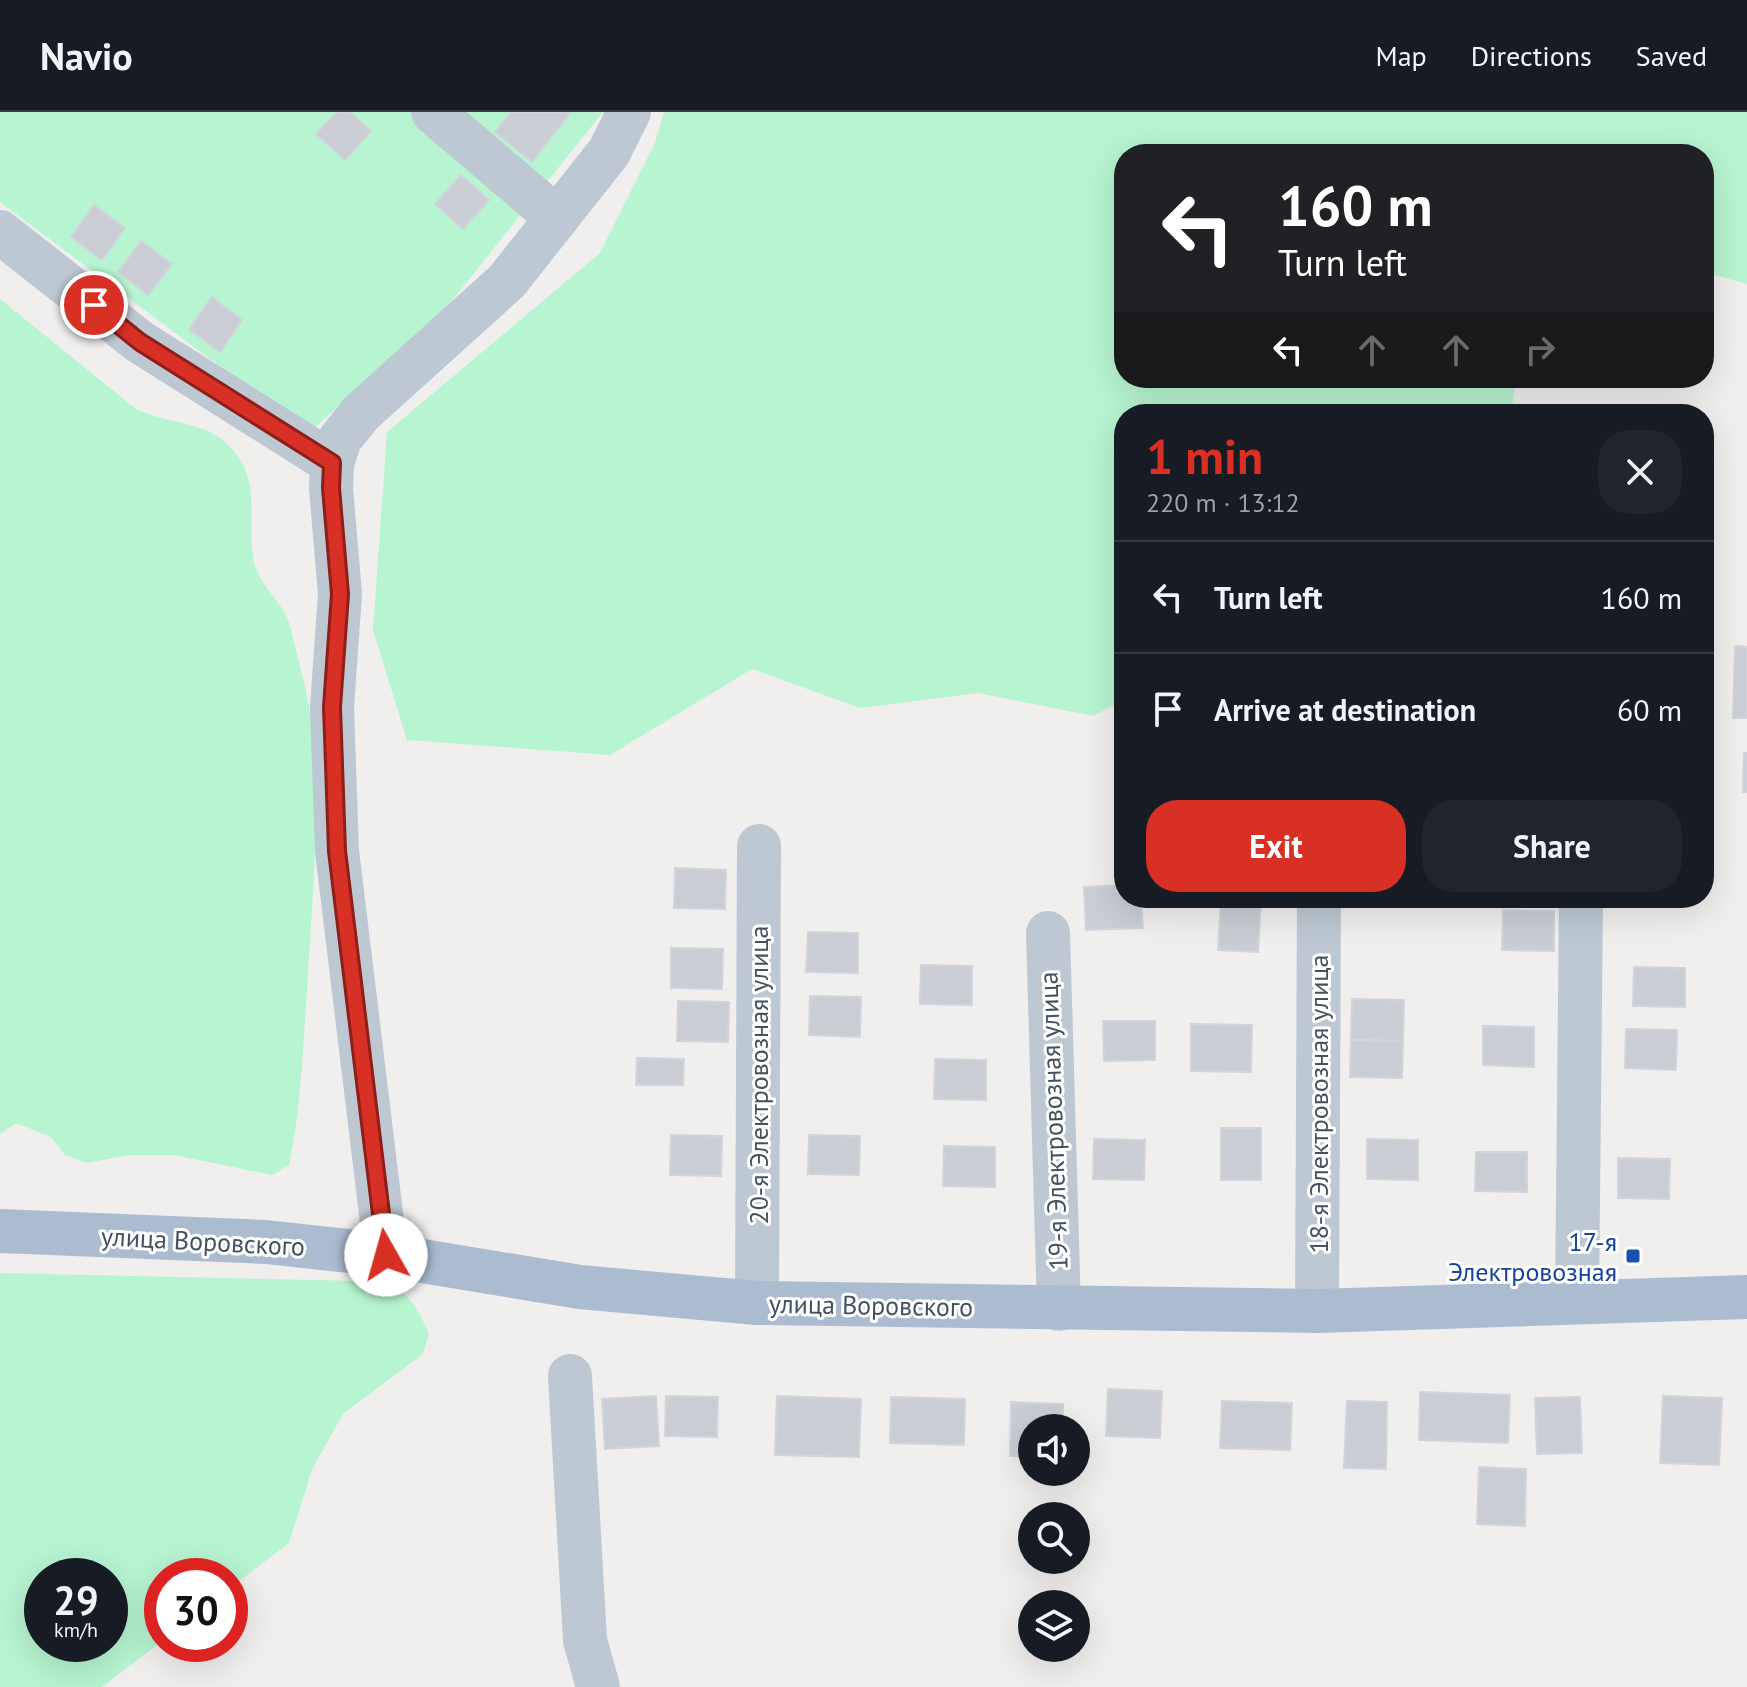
<!DOCTYPE html>
<meta charset="utf-8">
<style>
:root{--surface:#171b24;--page:#20242c;--text:#f1f3f6;--muted:#9ea1a6;--line:#363941;--accent:#d93025}
body{margin:0;font-family:"PT Sans",sans-serif;background:var(--page);color:var(--text);height:100vh;display:flex;flex-direction:column;font-size:30px;white-space:nowrap}
*{box-sizing:border-box;margin:0}
p{font-size:26px;color:var(--muted)}
.icon{flex:none;width:44px;height:44px;fill:none;stroke:currentColor;stroke-width:2;stroke-linecap:round;stroke-linejoin:round}
.map{position:relative;flex:1;overflow:hidden}
.side{position:absolute;left:1114px;top:292px;width:600px;height:504px;display:flex;flex-direction:column;background:var(--surface);border-radius:32px;box-shadow:0 8px 32px #0002}
.side>*{flex:none}
.top-card{position:absolute;left:1114px;top:32px;width:600px;height:244px;border-radius:32px;box-shadow:0 8px 32px #0002;background:#202124;color:#fff;overflow:hidden}
.controls{position:absolute;left:1018px;top:1302px;display:grid;gap:16px}
.controls a{display:grid;place-items:center;width:72px;height:72px;border-radius:50%;background:var(--surface);box-shadow:0 8px 32px #0002;font-size:40px}
.speed{position:absolute;left:24px;top:1446px;display:flex;gap:16px;font-size:40px;font-weight:700;text-align:center}
.speed>*{display:grid;place-content:center;width:104px;height:104px;border-radius:50%;background:var(--surface);box-shadow:0 8px 32px #0002;line-height:1}
.speed small{font-size:20px;font-weight:400}
.speed .limit{border:12px solid #d22;background:#fff;color:#111}
.pin{position:absolute;display:grid;place-items:center;width:68px;height:68px;color:#fff;margin:-34px;border:4px solid #fff;border-radius:50%;box-shadow:0 2px 8px #0007}
.me{position:absolute;width:88px;margin:-44px;rotate:353deg;stroke-linejoin:round;filter:drop-shadow(0 0 6px #0008)}
.turn{display:flex;align-items:center;gap:28px;height:168px;padding:0 32px;font-size:36px}
.turn .icon{width:104px;height:104px;stroke-width:2.5}
.turn b{display:block;font-size:56px;line-height:68px}
.lanes{display:flex;align-items:center;height:76px;padding:0 32px;background:#0003;justify-content:center;gap:40px;direction:ltr}
.lanes .off{opacity:.35}
.round{display:grid;place-items:center;flex:none;width:84px;height:84px;border-radius:32px;background:var(--page)}
.head{display:flex;align-items:center;justify-content:space-between;height:136px;padding:0 32px}
h1{font-size:48px;font-weight:700;line-height:60px;color:var(--accent)}
.cta{display:flex;gap:16px;margin-top:auto;padding:16px 32px}
.cta a{flex:1;height:92px;border-radius:32px;background:var(--accent);color:#fff;font-size:32px;font-weight:700;line-height:92px;text-align:center}
.cta a+a{background:var(--page);color:var(--text)}
ul{padding:0;list-style:none}
li{display:flex;align-items:center;gap:24px;height:112px;padding:0 32px;border-top:2px solid var(--line)}
li div{flex:1}
li b{display:block;font-size:30px}
li em{font-style:normal}
header{display:flex;align-items:center;gap:48px;box-sizing:border-box;height:112px;padding:0 40px;background:var(--surface);border-bottom:2px solid var(--line)}
header strong{font-size:38px}
nav{display:flex;gap:44px;margin-inline-start:auto;font-size:28px}
.map>svg:first-child{display:block}
.green{fill:#b7f4d1;fill-rule:evenodd}
.building{fill:#cacdd4;stroke:#d2d4db;stroke-width:2}
.lines{fill:none;stroke-linecap:round;stroke-linejoin:round}
.minor{stroke:#bdc8d2;stroke-width:44}
.major{stroke:#abbcd1;stroke-width:44}
.route-casing{stroke:#8d1f18;stroke-width:20}
.route{stroke:#d93025;stroke-width:14}
.transit-dot{fill:#1a4fb4;stroke:#fff;stroke-width:3}
.labels{text-anchor:middle;dominant-baseline:central;stroke-width:6;stroke-linejoin:round;paint-order:stroke}
.street-label{font-size:26px;fill:#44515e;stroke:#fff}
.transit-label{font-size:26px;fill:#164399;stroke:#fff;text-anchor:end}
</style>
<header>
<strong>Navio</strong>
<nav><a>Map</a><a>Directions</a><a>Saved</a></nav>
</header>
<div class="map">
<svg width="1747" height="1575" viewBox="0 0 1747 1575">
<rect width="100%" height="100%" fill="#f1eeee"/>
<g class="green">
<polygon points="0,0 603,0 446,196 309,321 0,90"/>
<polygon points="664,0 1747,0 1747,172 1704,160 1704,42 1124,42 1124,266 1516,266 1511,302 1124,302 1124,588 1093,604 978,581 860,596 752,557 610,643 407,628 373,518 387,320 600,141 655,31"/>
<path d="M0,187l136,110c38,18 73,9 101,46 24,31 9,72 17,107 6,26 31,40 37,67 8,34 19,72 22,107 7,84 -1,170 -6,254 -4,59 -6,117 -18,175l-17,10 -98,-20h-44l-43,8 -22,-8 -14,-18 -35,-14 -16,11z"/>
<path d="M0,1161l361,8c44,7 49,11 68,52l-6,21 -80,60 -31,55 -23,74 -59,45v-12h-68v65l-60,46h-102zM42,1464h68v68h-68z"/>
</g>
<g class="building">
<polygon points="337,0 350,0 371,19 345,48 316,22"/>
<polygon points="511,0 571,0 532,50 495,20"/>
<polygon points="461,63 489,88 463,117 435,92"/>
<polygon points="94,93 125,116 102,148 71,125"/>
<polygon points="141,129 172,152 148,183 118,160"/>
<polygon points="212,185 242,208 220,240 189,217"/>
<polygon points="1735,534 1747,535 1747,606 1733,606"/>
<polygon points="1744,641 1747,641 1747,680 1743,680"/>
<polygon points="675,756 726,758 725,797 674,796"/>
<polygon points="1124,773 1124,786 1141,786 1143,816 1086,818 1084,775"/>
<polygon points="1221,787 1261,789 1258,840 1218,838"/>
<polygon points="1503,798 1554,799 1554,839 1502,838"/>
<polygon points="808,820 858,821 858,861 806,860"/>
<polygon points="671,836 723,837 722,877 671,876"/>
<polygon points="921,853 972,854 972,893 920,892"/>
<polygon points="1634,855 1685,856 1685,895 1633,894"/>
<polygon points="810,884 861,885 860,925 809,923"/>
<polygon points="1352,887 1404,888 1403,929 1351,928"/>
<polygon points="678,889 729,890 728,930 677,929"/>
<polygon points="1103,909 1155,909 1155,948 1104,949"/>
<polygon points="1191,912 1252,913 1251,960 1191,959"/>
<polygon points="1483,914 1534,915 1534,955 1483,953"/>
<polygon points="1626,917 1677,918 1676,958 1625,956"/>
<polygon points="1351,928 1403,929 1402,966 1350,965"/>
<polygon points="637,946 684,947 683,973 636,973"/>
<polygon points="935,947 986,948 986,988 934,987"/>
<rect x="1221" y="1016" width="40" height="52"/>
<polygon points="671,1023 722,1024 721,1064 670,1063"/>
<polygon points="809,1023 860,1024 859,1063 808,1062"/>
<polygon points="1094,1027 1145,1028 1144,1068 1093,1067"/>
<polygon points="1367,1027 1418,1028 1418,1068 1367,1067"/>
<polygon points="944,1034 995,1035 995,1075 943,1074"/>
<polygon points="1476,1040 1527,1040 1527,1080 1475,1079"/>
<polygon points="1618,1046 1670,1047 1669,1087 1618,1086"/>
<polygon points="1108,1277 1162,1279 1160,1326 1106,1324"/>
<polygon points="1420,1280 1510,1283 1508,1331 1419,1328"/>
<polygon points="656,1284 659,1334 605,1337 602,1287"/>
<polygon points="666,1284 718,1285 717,1325 665,1324"/>
<polygon points="777,1284 861,1287 859,1345 775,1343"/>
<polygon points="1663,1284 1722,1286 1719,1353 1660,1351"/>
<polygon points="891,1285 965,1287 964,1333 890,1331"/>
<polygon points="1580,1285 1582,1341 1537,1342 1535,1286"/>
<polygon points="1222,1289 1292,1291 1290,1338 1220,1336"/>
<polygon points="1347,1289 1387,1290 1386,1357 1344,1356"/>
<polygon points="1011,1290 1063,1292 1063,1316 1032,1316 1032,1345 1010,1344"/>
<polygon points="1479,1355 1526,1357 1525,1414 1477,1412"/>
</g>
<g class="lines">
<g class="minor">
<polyline points="433,0 557,106"/>
<polyline points="0,120 140,230 332,351"/>
<polyline points="1048,821 1059,1197"/>
<polyline points="386,1143 337,739 332,595 340,482 331,376 332,351 340,327 361,301 507,169 609,40 629,0"/>
<polyline points="1577,1189 1581,786"/>
<polyline points="757,1191 759,734"/>
<polyline points="1317,1199 1319,786"/>
<polyline points="570,1264 585,1528 598,1575"/>
</g>
<polyline class="major" points="0,1119 266,1130 386,1143 580,1175 757,1191 1317,1199 1747,1185"/>
</g>
<g class="lines">
<g class="route-casing">
<polyline id="route" points="94,193 140,230 332,351 331,376 340,482 332,595 337,739 386,1143"/>
</g>
<use href="#route" class="route"/>
</g>
<rect class="transit-dot" x="1625" y="1136" width="16" height="16" rx="4"/>
<g class="labels">
<g class="street-label">
<text transform="translate(758 963) rotate(-90)">20-я Электровозная улица</text>
<text transform="translate(1318 992) rotate(-90)">18-я Электровозная улица</text>
<text transform="translate(1053 1009) rotate(-92)">19-я Электровозная улица</text>
<text transform="translate(203 1129) rotate(3)">улица Воровского</text>
<text transform="translate(871 1193) rotate(1)">улица Воровского</text>
</g>
<g class="transit-label">
<text x="1617" y="1129">17-я<tspan x="1617" dy="30">Электровозная</tspan></text>
</g>
</g>
</svg>
<div class="controls">
<a><svg class="icon" aria-label="sound" viewBox="0 0 24 24"><path d="M4 9h4l5-4v14l-5-4H4zM17 9q2 3 0 6"/></svg></a>
<a><svg class="icon" aria-label="search" viewBox="0 0 24 24"><circle cx="10" cy="10" r="6"/><path d="M15 15l6 6"/></svg></a>
<a><svg class="icon" aria-label="layers" viewBox="0 0 24 24"><path d="M12 4l9 5-9 5-9-5zM3 14l9 5 9-5"/></svg></a>
</div>
<div class="speed"><div>29<small>km/h</small></div><div class="limit">30</div></div>
<div class="pin" style="left:94px;top:193px;background:#d93025"><svg class="icon" aria-label="arrive" viewBox="0 0 24 24"><path d="M6 21V4h12l-3 4 3 4H6"/></svg></div>
<svg class="me" style="left:386px;top:1143px" viewBox="-20 -20 40 40"><circle r="19" fill="#fff"/><path d="M0-13L10 11 0 6-10 11z" fill="#d93025"/></svg>
<div class="top-card">
<div class="turn"><svg class="icon" aria-label="left" viewBox="0 0 24 24"><path d="M17 20v-9H6M10 6l-5 5 5 5"/></svg><div><b>160 m</b>Turn left</div></div>
<div class="lanes"><svg class="icon" aria-label="left" viewBox="0 0 24 24"><path d="M17 20v-9H6M10 6l-5 5 5 5"/></svg><svg class="icon off" aria-label="ahead" viewBox="0 0 24 24"><path d="M12 20V5M6 11l6-6 6 6"/></svg><svg class="icon off" aria-label="ahead" viewBox="0 0 24 24"><path d="M12 20V5M6 11l6-6 6 6"/></svg><svg class="icon off" aria-label="right" viewBox="0 0 24 24"><path d="M7 20v-9h11M14 6l5 5-5 5"/></svg></div>
</div>
<section class="side">
<div class="head"><div><h1>1 min</h1><p>220 m · 13:12</p></div><a class="round"><svg class="icon" aria-label="close" viewBox="0 0 24 24"><path d="M6 6l12 12M18 6L6 18"/></svg></a></div>
<ul>
<li><svg class="icon" aria-label="left" viewBox="0 0 24 24"><path d="M17 20v-9H6M10 6l-5 5 5 5"/></svg><div><b>Turn left</b></div><em>160 m</em></li>
<li><svg class="icon" aria-label="arrive" viewBox="0 0 24 24"><path d="M6 21V4h12l-3 4 3 4H6"/></svg><div><b>Arrive at destination</b></div><em>60 m</em></li>
</ul>
<div class="cta"><a>Exit</a><a>Share</a></div>
</section>
</div>
